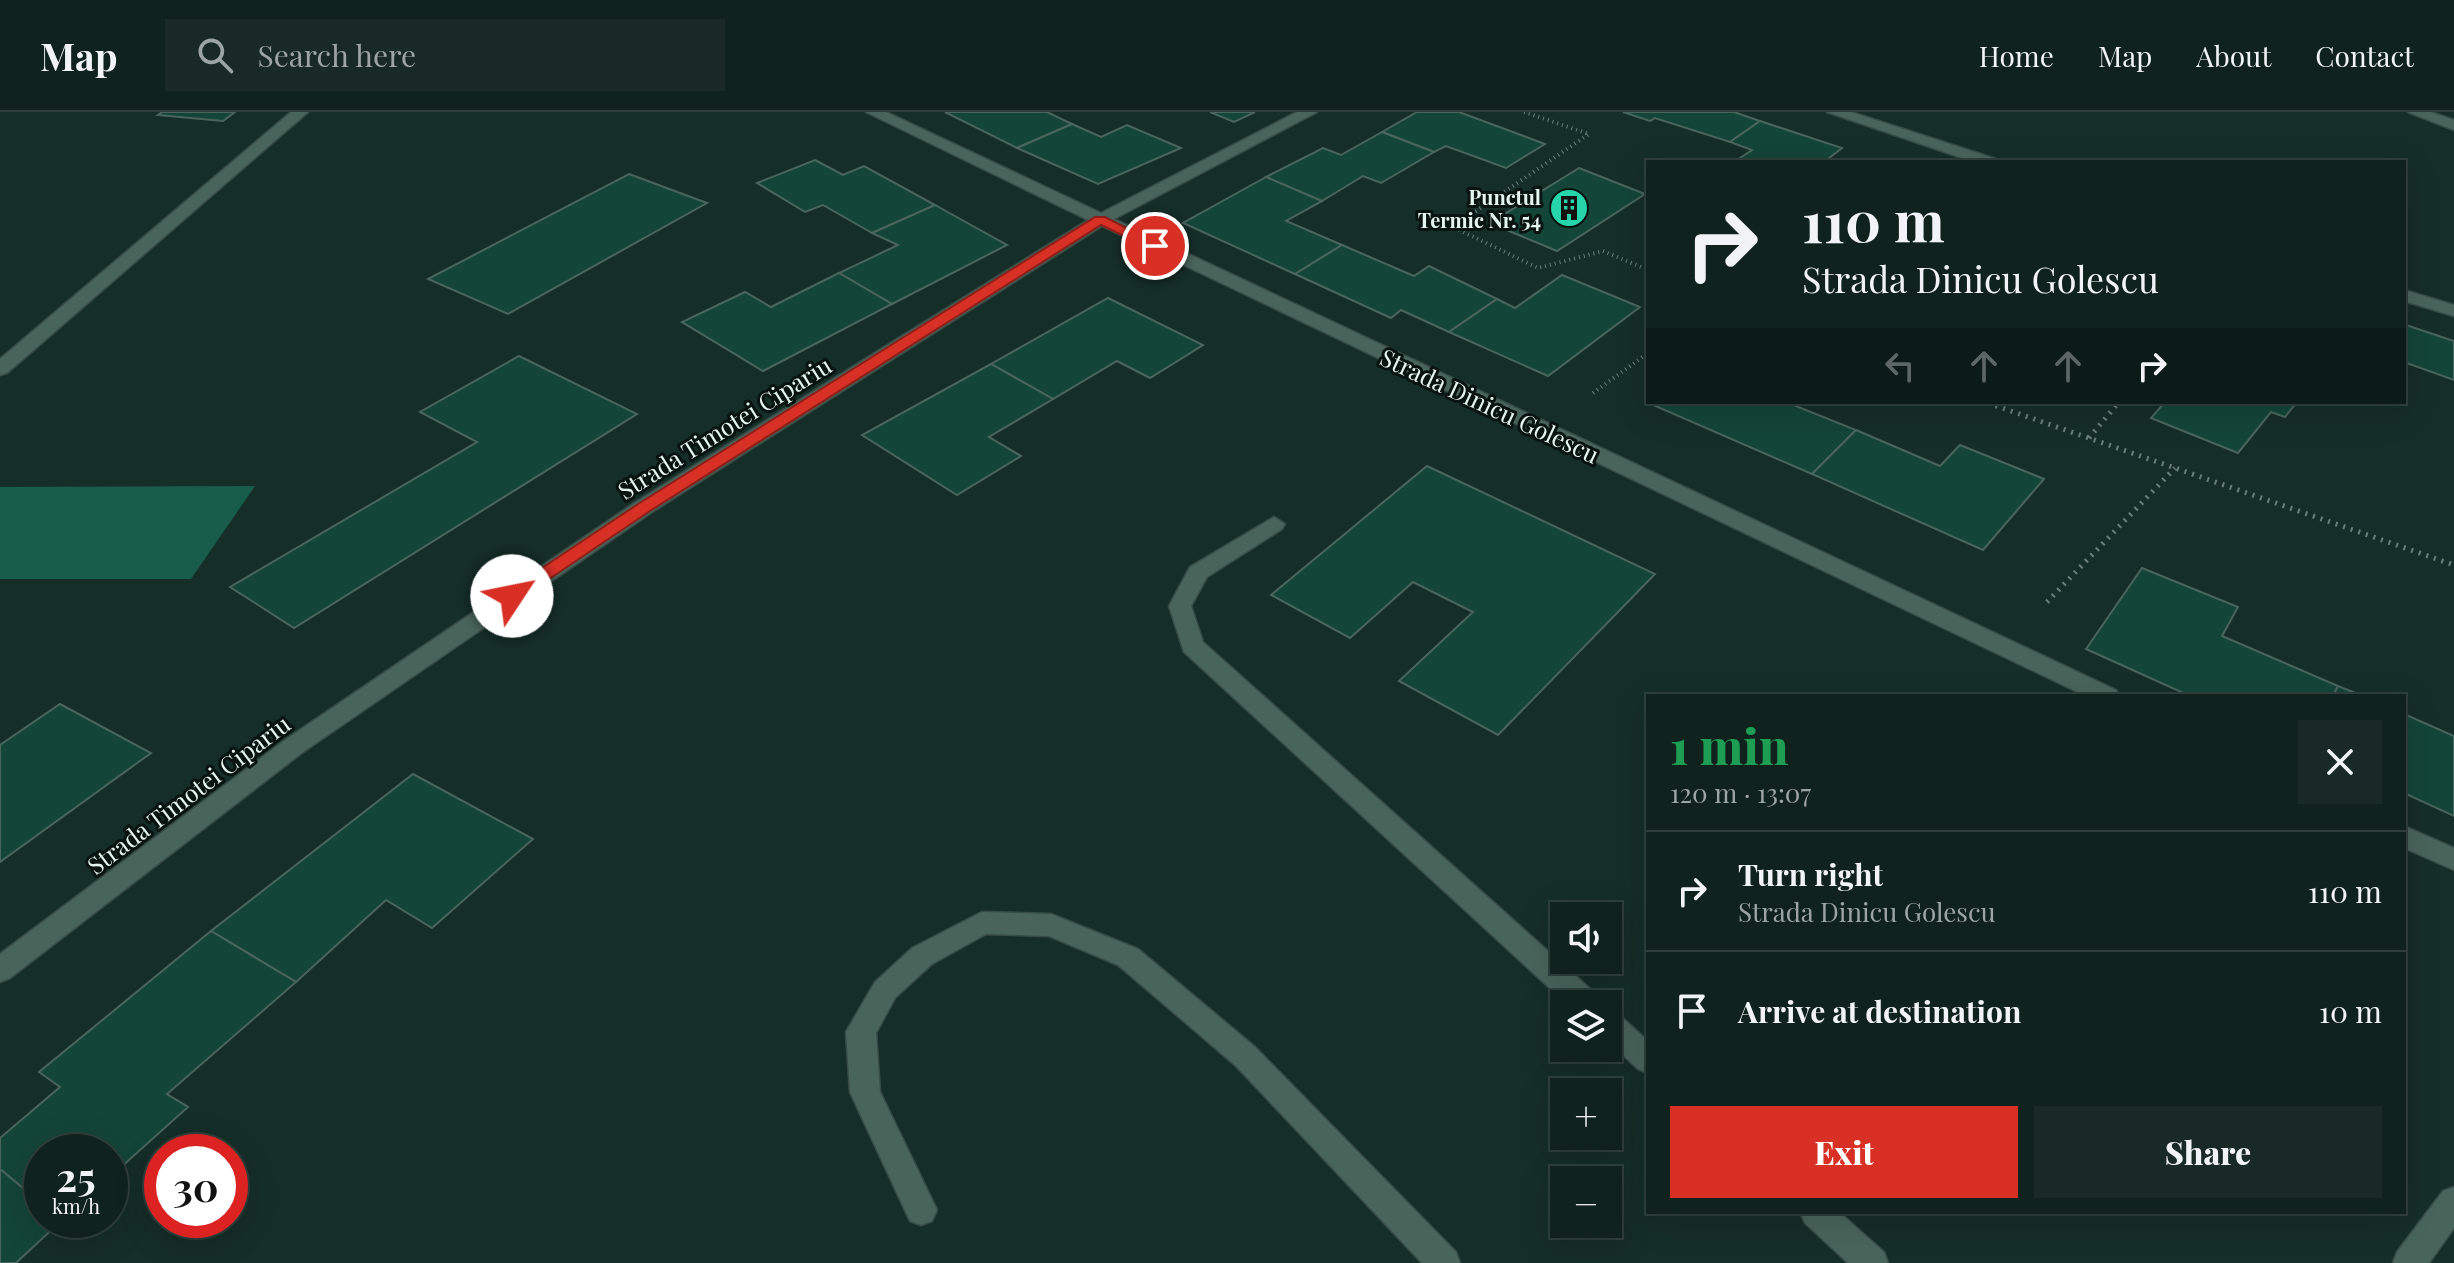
<!DOCTYPE html>
<meta charset="utf-8">
<style>
:root{--surface:#10221d;--page:#192a26;--text:#f1f3f6;--muted:#9ca4a4;--line:#303f3b;--accent:#d93025}
body{margin:0;font-family:"Playfair Display",serif;background:var(--page);color:var(--text);height:100vh;display:flex;flex-direction:column;font-size:30px;white-space:nowrap}
*{box-sizing:border-box;margin:0}
p{font-size:26px;color:var(--muted)}
.icon{flex:none;width:44px;height:44px;fill:none;stroke:currentColor;stroke-width:2;stroke-linecap:round;stroke-linejoin:round}
.map{position:relative;flex:1;overflow:hidden}
.details{position:absolute;left:1646px;top:582px;width:760px;height:520px;display:flex;flex-direction:column;background:var(--surface);border-radius:0px;box-shadow:0 8px 32px #0002,0 0 0 2px var(--line)}
.details>*{flex:none}
.guide{position:absolute;left:1646px;top:48px;width:760px;height:244px;border-radius:0px;box-shadow:0 8px 32px #0002,0 0 0 2px var(--line);background:#10221d;color:var(--text);overflow:hidden}
.controls{position:absolute;left:1550px;top:790px;display:grid;gap:16px}
.controls a{display:grid;place-items:center;width:72px;height:72px;border-radius:0px;background:var(--surface);box-shadow:0 8px 32px #0002,0 0 0 2px var(--line);font-size:40px}
.speed{position:absolute;left:24px;top:1022px;display:flex;gap:16px;font-size:40px;font-weight:700;text-align:center}
.speed>*{display:grid;place-content:center;width:104px;height:104px;border-radius:50%;background:var(--surface);box-shadow:0 8px 32px #0002,0 0 0 2px var(--line);line-height:1}
.speed small{font-size:20px;font-weight:400}
.speed .limit{border:12px solid #d22;background:#fff;color:#111}
.pin{position:absolute;display:grid;place-items:center;width:68px;height:68px;color:#fff;margin:-34px;border:4px solid #fff;border-radius:50%;box-shadow:0 2px 8px #0007}
.me{position:absolute;width:88px;margin:-44px;rotate:56deg;stroke-linejoin:round;filter:drop-shadow(0 0 6px #0008)}
.turn{display:flex;align-items:center;gap:28px;height:168px;padding:0 24px;font-size:36px}
.turn .icon{width:104px;height:104px;stroke-width:2.5}
.turn b{display:block;font-size:56px;line-height:68px}
.lanes{display:flex;align-items:center;height:76px;padding:0 24px;background:#0003;justify-content:center;gap:40px;direction:ltr}
.lanes .off{opacity:.35}
.round{display:grid;place-items:center;flex:none;width:84px;height:84px;border-radius:0px;background:var(--page)}
.head{display:flex;align-items:center;justify-content:space-between;height:136px;padding:0 24px}
h1{font-size:48px;font-weight:800;line-height:60px;color:#1e9e55}
.cta{display:flex;gap:16px;margin-top:auto;padding:16px 24px}
.cta a{flex:1;height:92px;border-radius:0px;background:var(--accent);color:#fff;font-size:32px;font-weight:800;line-height:92px;text-align:center}
.cta a+a{background:var(--page);color:var(--text)}
ul{padding:0;list-style:none}
li{display:flex;align-items:center;gap:24px;height:120px;padding:0 24px;border-top:2px solid var(--line)}
li div{flex:1}
li b{display:block;font-size:30px}
li em{font-style:normal}
header{display:flex;align-items:center;gap:48px;box-sizing:border-box;height:112px;padding:0 40px;background:var(--surface);border-bottom:2px solid var(--line)}
header strong{font-size:38px}
nav{display:flex;gap:44px;margin-inline-start:auto;font-size:28px}
.search{width:560px;height:72px;background:var(--page);display:flex;align-items:center;gap:20px;box-sizing:border-box;padding:0 28px;border-radius:0px;color:var(--muted);font-size:30px}
.map>svg:first-child{display:block}
.green{fill:#185c4b}
.building{fill:#134538;stroke:#4a655c;stroke-width:2}
.lines{fill:none;stroke-linecap:round;stroke-linejoin:round}
.lane-casing{stroke:#374c46;stroke-width:3}
.street-casing{stroke:#374c46;stroke-width:3}
.secondary-casing{stroke:#374c46;stroke-width:3}
.path-far1{stroke:#6a7f79;stroke-width:4;stroke-dasharray:1 4;stroke-linecap:butt}
.path{stroke:#6a7f79;stroke-width:5;stroke-dasharray:2 6;stroke-linecap:butt}
.lane{fill:#49645b;fill-rule:evenodd}
.street{fill:#49645b;fill-rule:evenodd}
.secondary{fill:#49645b;fill-rule:evenodd}
.route{fill:#d93025;stroke:#8d1f18;stroke-width:2}
.labels{text-anchor:middle;dominant-baseline:central;stroke-width:6;stroke-linejoin:round;paint-order:stroke}
.far-poi-label{font-size:20px;font-weight:bold;fill:#e5f5ef;stroke:#091410;text-anchor:end}
.street-label{font-size:24px;fill:#e5f5ef;stroke:#091410}
</style>
<header>
<strong>Map</strong>
<div class="search"><svg class="icon" aria-label="search" viewBox="0 0 24 24"><circle cx="10" cy="10" r="6"/><path d="M15 15l6 6"/></svg>Search here</div>
<nav><a>Home</a><a>Map</a><a>About</a><a>Contact</a></nav>
</header>
<div class="map">
<svg width="2454" height="1151" viewBox="0 0 2454 1151">
<rect width="100%" height="100%" fill="#152e27"/>
<polygon class="green" points="255,374 191,467 0,467 0,375"/>
<g class="building">
<polygon points="162,0 235,0 223,9 158,3"/>
<polygon points="945,0 1047,0 1072,12 1017,36"/>
<polygon points="1210,0 1255,0 1234,10"/>
<polygon points="1417,0 1459,0 1545,32 1506,56 1446,34 1434,40 1382,20"/>
<polygon points="1623,0 1734,0 1760,9 1730,30 1655,6 1650,9"/>
<polygon points="1760,9 1842,36 1824,50 1734,50 1752,38 1730,30"/>
<polygon points="1072,12 1101,25 1127,13 1181,36 1098,72 1017,36"/>
<polygon points="1382,20 1434,40 1381,71 1363,64 1322,89 1266,65 1323,36 1341,43"/>
<polygon points="815,48 843,63 864,54 935,93 872,121 823,93 805,100 757,71"/>
<polygon points="1579,56 1645,82 1557,139 1490,111"/>
<polygon points="629,62 707,91 508,202 428,167"/>
<polygon points="1266,65 1322,89 1286,109 1342,133 1295,162 1183,111"/>
<polygon points="935,93 1007,133 892,192 839,161 898,133 872,121"/>
<polygon points="1342,133 1414,164 1429,154 1497,187 1449,220 1401,198 1391,206 1295,162"/>
<polygon points="839,161 892,192 763,259 682,210 745,180 771,195"/>
<polygon points="1562,163 1640,195 1548,264 1449,220 1497,187 1515,196"/>
<polygon points="1108,186 1203,233 1150,266 1117,249 1053,287 991,252"/>
<polygon points="2406,213 2454,229 2454,268 2404,250"/>
<polygon points="519,244 637,302 294,516 230,475 477,330 420,300"/>
<polygon points="991,252 1053,287 989,325 1021,344 957,383 862,323"/>
<polygon points="1656,290 1786,290 1856,318 1812,362 1653,293"/>
<polygon points="2165,290 2297,290 2285,305 2271,300 2238,341 2151,306"/>
<polygon points="1856,318 1940,354 1960,333 2044,367 1983,438 1812,362"/>
<polygon points="1427,354 1655,462 1498,623 1399,569 1473,500 1413,470 1350,526 1271,483"/>
<polygon points="2142,456 2238,495 2222,524 2338,574 2333,584 2190,584 2086,537"/>
<polygon points="2338,574 2363,584 2333,584"/>
<polygon points="60,592 151,641 0,750 0,633"/>
<polygon points="2404,602 2454,624 2454,704 2404,681"/>
<polygon points="413,662 533,727 432,816 386,788 296,870 211,819"/>
<polygon points="211,819 296,870 167,982 188,995 110,1065 110,1040 42,1040 42,1092 0,1057 0,1026 60,975 39,960"/>
<polygon points="0,1057 42,1092 42,1108 62,1108 16,1151 0,1151"/>
</g>
<g class="lines">
<g class="lane-casing">
<g id="lane">
<polygon points="1274,405 1285,412 1282,417 1207,465 1191,494 1203,530 1597,883 1601,892 1567,892 1184,540 1169,494 1190,455"/>
<polygon points="1608,899 1618,902 1648,929 1648,961 1638,957 1608,929"/>
<polygon points="1800,1100 1839,1100 1884,1140 1888,1151 1848,1151 1805,1111"/>
</g>
</g>
<g class="street-casing">
<g id="street">
<polygon points="291,0 308,0 7,261 0,263 0,247"/>
<polygon points="866,0 886,0 1101,101 1297,0 1317,0 1114,107 2116,578 2119,584 2086,584 1102,114 652,400 303,640 10,866 0,870 0,842 285,628 636,390 1088,108"/>
<polygon points="1827,0 1851,0 1996,47 1998,50 1974,50"/>
<polygon points="2404,178 2454,193 2454,204 2404,189"/>
<polygon points="2404,714 2454,736 2454,758 2404,736"/>
<polygon points="982,800 1051,802 1138,837 1255,935 1456,1140 1460,1151 1422,1151 1235,953 1118,853 1049,824 986,822 932,852 895,886 876,921 880,980 937,1098 932,1109 921,1113 910,1109 850,980 846,920 875,870 912,836"/>
<polygon points="2454,1075 2454,1116 2429,1151 2393,1151 2397,1140 2443,1079"/>
</g>
</g>
<g class="secondary-casing">
<polygon id="secondary" points="2408,0 2431,0 2454,8 2454,18"/>
</g>
<g class="path-far1">
<polyline points="1524,0 1589,22 1453,115 1538,156 1603,139 1648,158"/>
<polyline points="1593,281 1648,241"/>
<polyline points="1986,290 1994,293"/>
<polyline points="2117,293 2119,290"/>
</g>
<g class="path">
<polyline points="1988,291 2454,453"/>
<polyline points="2089,326 2118,291"/>
<polyline points="2047,490 2175,356"/>
</g>
<use href="#lane" class="lane"/>
<use href="#street" class="street"/>
<use href="#secondary" class="secondary"/>
</g>
<polygon class="route" points="1095,105 1105,105 1162,134 1151,137 1101,113 650,399 518,488 506,488 503,484 506,480 638,392"/>
<defs>
<g id="building-disc" transform="scale(2)"><circle r="9.5" fill="#27d5ad" stroke="#091410"/><path d="M-4-6H4V6H1V3H-1V6H-4ZM-2.5-4.3h1.7v1.8h-1.7ZM.8-4.3h1.7v1.8H.8ZM-2.5-1h1.7V.8h-1.7ZM.8-1h1.7V.8H.8Z" fill="#111"/></g>
</defs>
<g fill-rule="evenodd">
<use href="#building-disc" x="1569" y="96"/>
</g>
<g class="labels">
<g class="far-poi-label">
<text x="1541" y="84">Punctul<tspan x="1541" dy="23">Termic Nr. 54</tspan></text>
</g>
<g class="street-label">
<text transform="translate(1490 293) rotate(25)">Strada Dinicu Golescu</text>
<text transform="translate(724 315) rotate(-32)">Strada Timotei Cipariu</text>
<text transform="translate(188 682) rotate(-37)">Strada Timotei Cipariu</text>
</g>
</g>
</svg>
<div class="controls">
<a><svg class="icon" aria-label="sound" viewBox="0 0 24 24"><path d="M4 9h4l5-4v14l-5-4H4zM17 9q2 3 0 6"/></svg></a>
<a><svg class="icon" aria-label="layers" viewBox="0 0 24 24"><path d="M12 4l9 5-9 5-9-5zM3 14l9 5 9-5"/></svg></a>
<a>+</a>
<a>−</a>
</div>
<div class="speed"><div>25<small>km/h</small></div><div class="limit">30</div></div>
<div class="pin" style="left:1155px;top:134px;background:#d93025"><svg class="icon" aria-label="arrive" viewBox="0 0 24 24"><path d="M6 21V4h12l-3 4 3 4H6"/></svg></div>
<svg class="me" style="left:512px;top:484px" viewBox="-20 -20 40 40"><circle r="19" fill="#fff"/><path d="M0-13L10 11 0 6-10 11z" fill="#d93025"/></svg>
<div class="guide">
<div class="turn"><svg class="icon" aria-label="right" viewBox="0 0 24 24"><path d="M7 20v-9h11M14 6l5 5-5 5"/></svg><div><b>110 m</b>Strada Dinicu Golescu</div></div>
<div class="lanes"><svg class="icon off" aria-label="left" viewBox="0 0 24 24"><path d="M17 20v-9H6M10 6l-5 5 5 5"/></svg><svg class="icon off" aria-label="ahead" viewBox="0 0 24 24"><path d="M12 20V5M6 11l6-6 6 6"/></svg><svg class="icon off" aria-label="ahead" viewBox="0 0 24 24"><path d="M12 20V5M6 11l6-6 6 6"/></svg><svg class="icon" aria-label="right" viewBox="0 0 24 24"><path d="M7 20v-9h11M14 6l5 5-5 5"/></svg></div>
</div>
<section class="details">
<div class="head"><div><h1>1 min</h1><p>120 m · 13:07</p></div><a class="round"><svg class="icon" aria-label="close" viewBox="0 0 24 24"><path d="M6 6l12 12M18 6L6 18"/></svg></a></div>
<ul>
<li><svg class="icon" aria-label="right" viewBox="0 0 24 24"><path d="M7 20v-9h11M14 6l5 5-5 5"/></svg><div><b>Turn right</b><p>Strada Dinicu Golescu</p></div><em>110 m</em></li>
<li><svg class="icon" aria-label="arrive" viewBox="0 0 24 24"><path d="M6 21V4h12l-3 4 3 4H6"/></svg><div><b>Arrive at destination</b></div><em>10 m</em></li>
</ul>
<div class="cta"><a>Exit</a><a>Share</a></div>
</section>
</div>
